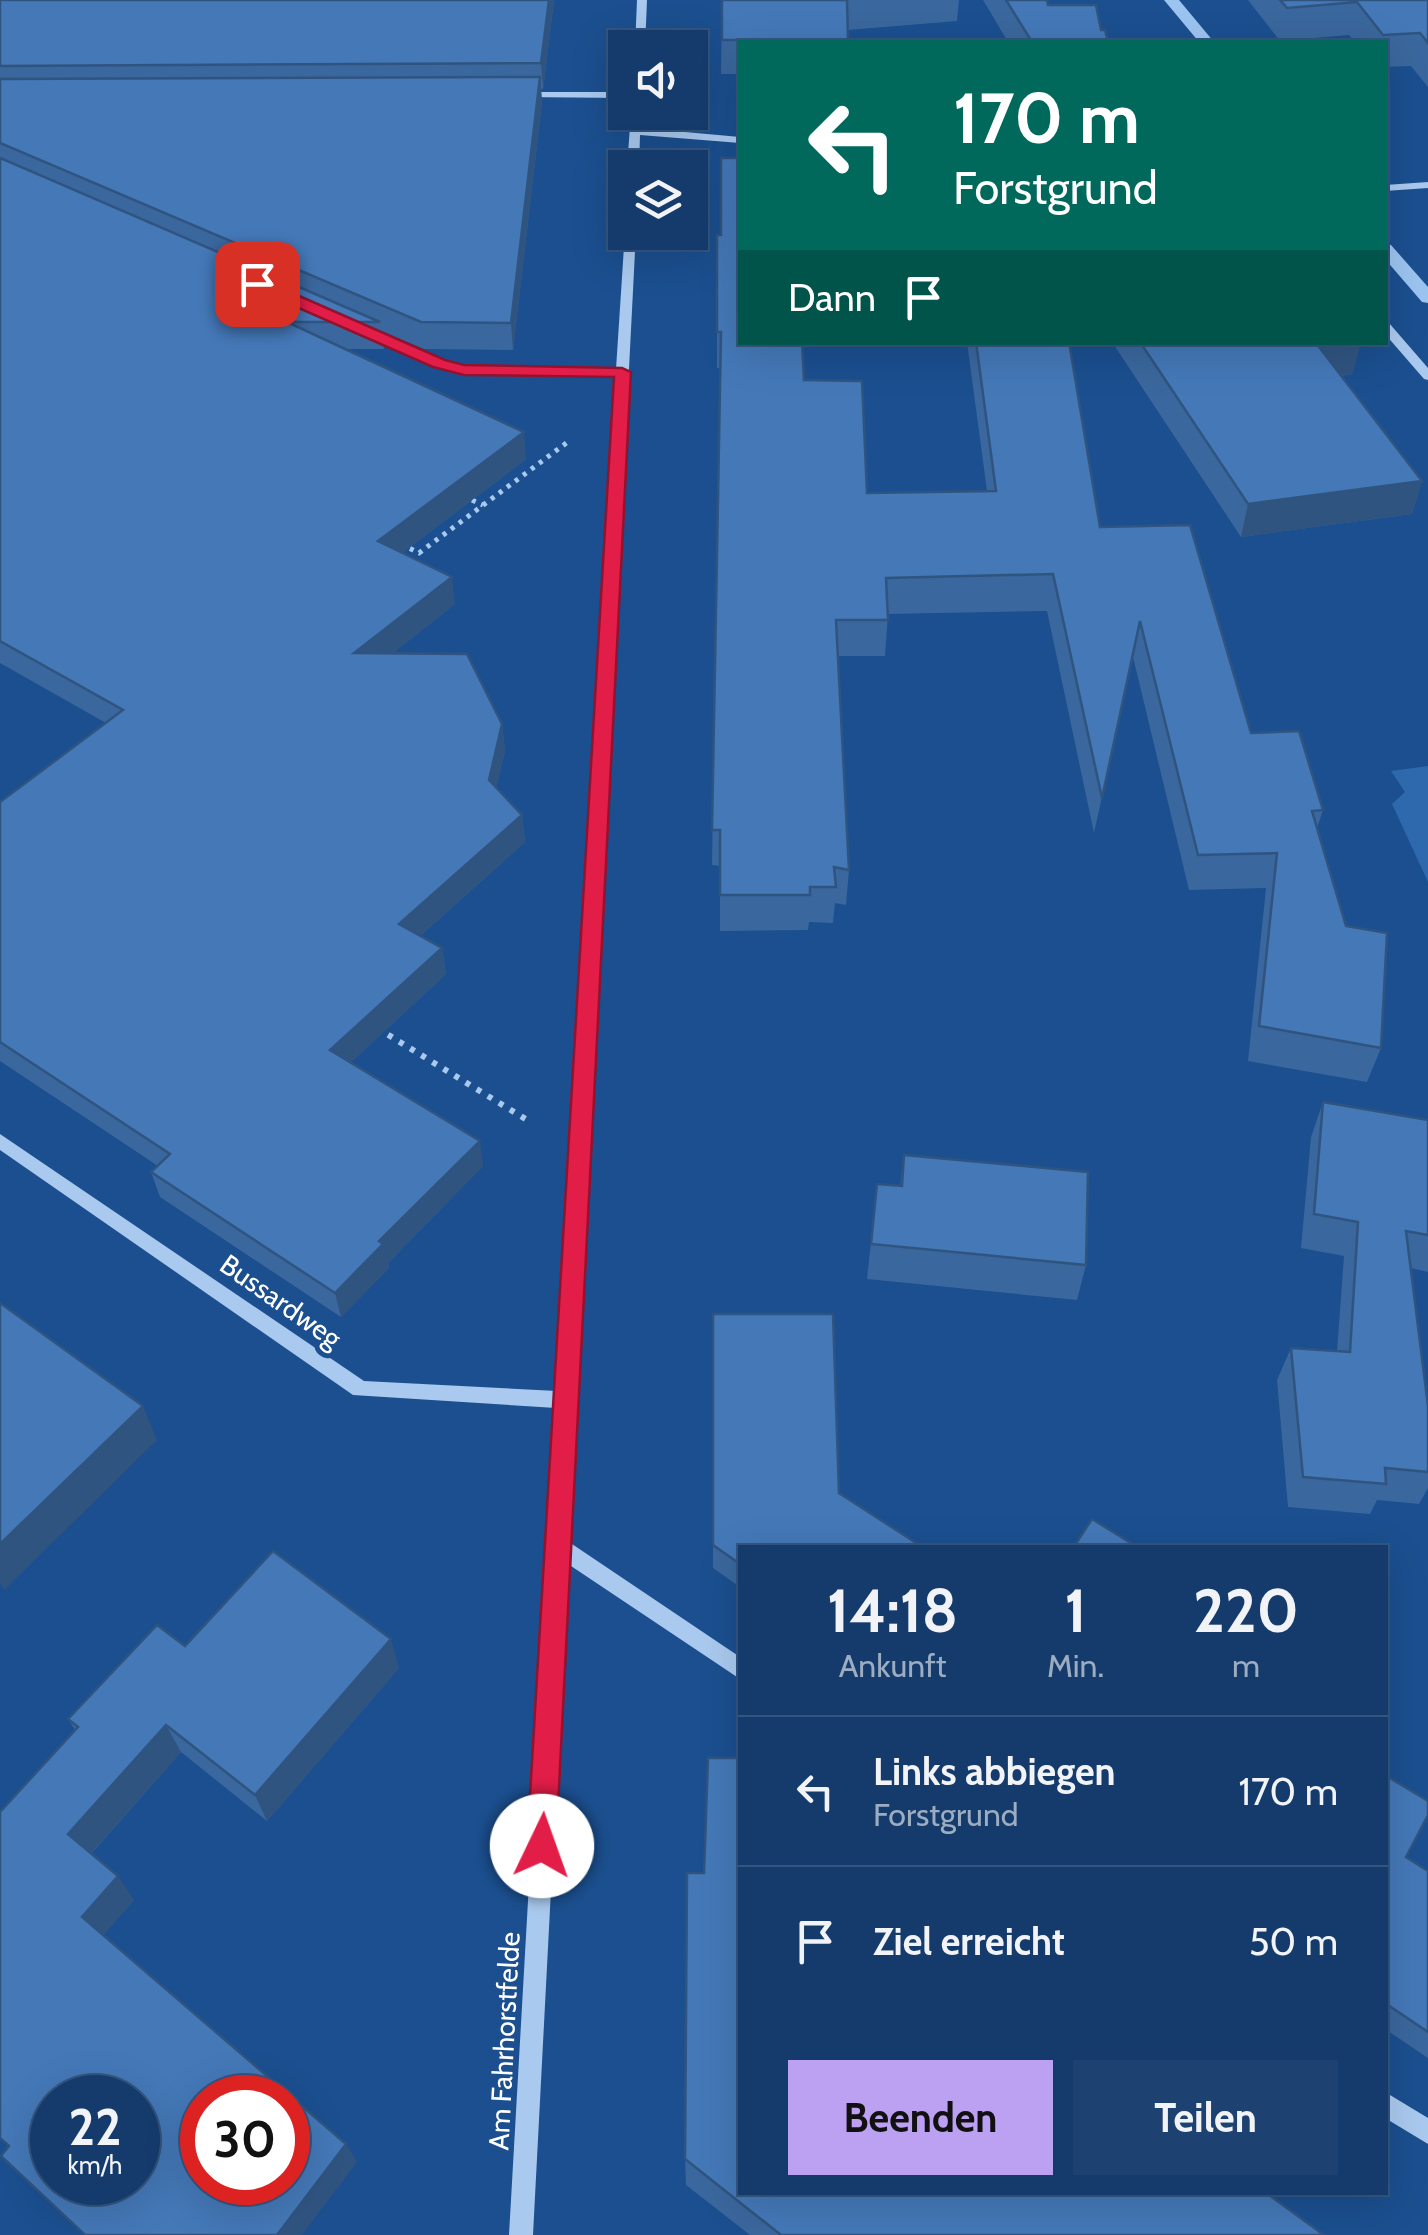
<!DOCTYPE html>
<html lang="de">
<style>
:root{--surface:#143b6b;--page:#1d4271;--text:#f1f3f6;--muted:#9dadc1;--line:#33557e;--accent:#bca0f2}
body{margin:0;font-family:Cabin,sans-serif;background:var(--page);color:var(--text);height:100vh;display:flex;flex-direction:column;font-size:38px;white-space:nowrap}
*{box-sizing:border-box;margin:0}
p{font-size:32px;color:var(--muted)}
.icon{flex:none;width:55px;height:55px;fill:none;stroke:currentColor;stroke-width:2;stroke-linecap:round;stroke-linejoin:round}
.map{position:relative;flex:1;overflow:hidden}
.drawer{position:absolute;left:738px;top:1545px;width:650px;height:650px;display:flex;flex-direction:column;background:var(--surface);border-radius:0px;box-shadow:0 10px 40px #0002,0 0 0 2px var(--line)}
.drawer>*{flex:none}
.guide{position:absolute;left:738px;top:40px;width:650px;height:305px;border-radius:0px;box-shadow:0 10px 40px #0002,0 0 0 2px var(--line);background:#00695c;color:#fff;overflow:hidden}
.controls{position:absolute;left:608px;top:30px;display:grid;gap:20px}
.controls a{display:grid;place-items:center;width:100px;height:100px;border-radius:0px;background:var(--surface);box-shadow:0 10px 40px #0002,0 0 0 2px var(--line);font-size:50px}
.speed{position:absolute;left:30px;top:2075px;display:flex;gap:20px;font-size:50px;font-weight:700;text-align:center}
.speed>*{display:grid;place-content:center;width:130px;height:130px;border-radius:50%;background:var(--surface);box-shadow:0 10px 40px #0002,0 0 0 2px var(--line);line-height:1}
.speed small{font-size:25px;font-weight:400}
.speed .limit{border:15px solid #d22;background:#fff;color:#111}
.pin{position:absolute;display:grid;place-items:center;width:85px;height:85px;color:#fff;margin:-42px;border-radius:20px;box-shadow:0 5px 15px #0006}
.me{position:absolute;width:110px;margin:-55px;rotate:3deg;stroke-linejoin:round;filter:drop-shadow(0 0 8px #0008)}
.turn{display:flex;align-items:center;gap:35px;height:210px;padding:0 50px;font-size:45px}
.turn .icon{width:130px;height:130px;stroke-width:2.5}
.turn b{display:block;font-size:70px;line-height:85px}
.then{display:flex;align-items:center;height:95px;padding:0 50px;background:#0003;gap:20px;font-size:38px}
.eta{display:flex;justify-content:space-evenly;align-items:center;height:170px;text-align:center}
.eta b{font-size:60px;font-weight:700;line-height:70px}
.cta{display:flex;gap:20px;margin-top:auto;padding:20px 50px}
.cta a{flex:1;height:115px;border-radius:0px;background:var(--accent);color:#111;font-size:40px;font-weight:700;line-height:115px;text-align:center}
.cta a+a{background:var(--page);color:var(--text)}
ul{padding:0;list-style:none}
li{display:flex;align-items:center;gap:30px;height:150px;padding:0 50px;border-top:2px solid var(--line)}
li div{flex:1}
li b{display:block;font-size:38px}
li em{font-style:normal}
.map>svg:first-child{display:block}
.green{fill:#2e69ad}
.lines{fill:none;stroke-linecap:round;stroke-linejoin:round}
.stream{fill:#9cc4f0;fill-rule:evenodd}
.path-far1{stroke:#a9c9ee;stroke-width:5;stroke-dasharray:4 6;stroke-linecap:butt}
.path{stroke:#a9c9ee;stroke-width:6;stroke-dasharray:5 8;stroke-linecap:butt}
.minor{fill:#a9c9ee;fill-rule:evenodd}
.wall{fill:#3a679d}
.shaded-wall{fill:#305480}
.building{fill:#4478b7;stroke:#305480;stroke-width:2.5;fill-rule:evenodd}
.route{fill:#e11d48;stroke:#92132f;stroke-width:2.5}
.labels{text-anchor:middle;dominant-baseline:central;stroke-width:10;stroke-linejoin:round;paint-order:stroke}
.street-label{font-size:28px;fill:#fff;stroke:#1b4f8f}
</style>
<div class="map">
<svg width="1428" height="2235" viewBox="0 0 1428 2235">
<rect width="100%" height="100%" fill="#1b4f8f"/>
<polygon class="green" points="1428,766 1428,882 1392,804 1405,792 1391,771"/>
<g class="lines">
<g class="stream">
<polygon points="1164,0 1179,0 1214,42 1199,42"/>
<polygon points="1385,244 1391,245 1428,287 1428,303 1422,302 1385,259"/>
</g>
<g class="path-far1">
<polyline points="472,500 483,505"/>
<polyline points="401,544 419,553 569,441"/>
</g>
<polyline class="path" points="377,1028 532,1123"/>
<g class="minor">
<polygon points="637,0 647,0 645,48 635,48"/>
<polygon points="516,92 625,92 625,98 520,97 515,94"/>
<polygon points="631,112 641,112 641,128 740,137 740,143 640,135 639,168 627,168"/>
<polygon points="1428,182 1428,188 1385,191 1385,185"/>
<polygon points="625,231 636,232 569,1542 740,1657 740,1679 568,1564 533,2235 509,2235 556,1408 353,1395 0,1150 0,1134 364,1381 557,1391 616,377 464,374 435,367 355,329 365,326 443,361 464,366 616,369"/>
<polygon points="1385,322 1389,323 1428,368 1428,380 1424,379 1385,334"/>
<polygon points="1385,2092 1428,2118 1428,2144 1385,2118"/>
</g>
</g>
<g class="wall">
<polygon points="0,0 554,0 543,89 541,89 542,102 513,350 424,349 381,331 384,349 344,349 526,459 402,553 455,604 393,653 502,724 505,751 496,788 522,815 525,842 420,936 442,948 446,974 350,1063 483,1166 388,1263 389,1268 341,1317 160,1197 151,1172 158,1166 0,1061 0,802 106,723 0,663"/>
<polygon points="722,0 959,0 957,21 848,30 740,42 740,342 804,380 867,493 987,491 967,342 1069,342 1100,527 1251,733 1323,810 1317,828 1381,1048 1367,1082 1248,1061 1266,888 1189,890 1133,657 1094,833 1047,611 888,614 885,656 837,656 849,870 846,905 835,903 833,923 809,922 808,930 720,931 720,866 712,865 720,368 717,368 717,235 721,235 740,158 739,74 721,74"/>
<polygon points="983,0 1047,0 1048,5 1101,30 1108,42 1008,42"/>
<polygon points="1248,0 1428,0 1428,87 1411,66 1385,67 1385,42 1355,42 1349,35 1280,41"/>
<polygon points="1112,342 1361,342 1352,374 1341,376 1422,481 1412,514 1241,537"/>
<polygon points="1323,1102 1428,1120 1428,1272 1411,1268 1428,1406 1428,1488 1419,1504 1377,1500 1370,1514 1288,1507 1277,1380 1291,1348 1337,1351 1344,1256 1301,1248 1311,1137"/>
<polygon points="904,1155 1086,1265 1077,1300 867,1279 877,1184 900,1186"/>
<polygon points="713,1314 740,1548 740,1587 713,1568"/>
<polygon points="185,1646 399,1668 267,1821 181,1752 91,1854 134,1900 103,1935 357,2162 9,2146 75,1730 68,1719"/>
<polygon points="1385,1775 1406,1857 1428,1871 1428,2058 1385,2029"/>
<polygon points="685,2159 740,2192 1324,2235 750,2235 686,2185"/>
</g>
<g class="shaded-wall">
<polygon points="549,0 554,0 543,89 541,63"/>
<polygon points="540,77 542,102 513,350 511,323"/>
<polygon points="1352,342 1361,342 1352,374 1311,380 1319,347"/>
<polygon points="524,432 526,459 382,568 378,541"/>
<polygon points="1422,481 1412,514 1241,537 1248,504"/>
<polygon points="452,577 455,604 359,680 354,653"/>
<polygon points="502,724 505,751 492,806 489,780"/>
<polygon points="522,815 525,842 404,950 399,924"/>
<polygon points="442,948 446,974 336,1076 330,1050"/>
<polygon points="480,1141 483,1166 388,1263 389,1268 341,1317 335,1293 379,1241"/>
<polygon points="143,1406 157,1440 4,1590 0,1583 0,1544"/>
<polygon points="391,1639 399,1668 267,1821 255,1795"/>
<polygon points="166,1725 181,1752 86,1859 68,1834"/>
<polygon points="118,1876 134,1900 99,1940 82,1917"/>
<polygon points="346,2144 357,2162 302,2235 277,2235"/>
</g>
<g class="building">
<polygon points="0,0 549,0 541,63 0,66"/>
<polygon points="722,0 847,0 848,42 740,42 740,99 739,40 722,40"/>
<polygon points="1006,0 1047,0 1048,5 1096,5 1101,30 1105,30 1108,42 1032,42"/>
<polygon points="1280,0 1428,0 1428,43 1420,33 1383,35 1357,2 1287,8"/>
<polygon points="540,77 511,323 421,322 0,143 0,79"/>
<polygon points="0,158 380,322 287,322 524,432 378,541 452,577 354,653 467,654 502,724 489,780 522,815 399,924 442,948 330,1050 480,1141 379,1241 383,1244 335,1293 151,1172 170,1154 0,1042 0,802 123,710 0,641"/>
<polygon points="721,158 740,158 740,342 802,342 804,380 862,381 867,493 996,491 976,342 1069,342 1100,527 1190,525 1251,733 1299,731 1323,810 1312,811 1346,926 1387,933 1381,1048 1259,1026 1277,853 1198,855 1140,621 1102,798 1053,574 886,578 888,620 836,620 849,870 834,867 836,887 810,887 810,895 720,895 720,830 712,830 721,332 717,332 717,235 721,235"/>
<polygon points="1140,342 1352,342 1319,347 1422,481 1248,504"/>
<polygon points="1323,1102 1428,1120 1428,1235 1406,1231 1428,1406 1428,1472 1385,1468 1386,1484 1303,1477 1291,1348 1350,1352 1358,1222 1314,1214"/>
<polygon points="904,1155 1088,1172 1086,1265 871,1244 877,1184 902,1186"/>
<polygon points="0,1303 143,1406 0,1544"/>
<polygon points="713,1314 833,1314 839,1493 924,1548 740,1548 740,1564 713,1545"/>
<polygon points="1092,1519 1139,1548 1073,1548"/>
<path d="M273,1551l118,88 -136,156 -89,-70 -98,109 50,42 -36,41 264,227 -69,91h-192l-84,-79 8,-10 -9,-8v-326l78,-85 -10,-8 89,-94 28,21zM52,2098h86v84h-86zM202,2098h86v84h-86z"/>
<polygon points="708,1758 740,1758 740,2192 1265,2192 1324,2235 781,2235 685,2159 687,1873 704,1873"/>
<polygon points="1385,1775 1428,1801 1428,1815 1406,1857 1428,1871 1428,2032 1385,2003"/>
</g>
<polygon class="route" points="251,280 263,280 445,360 464,365 622,368 631,372 556,1846 552,1856 542,1860 532,1856 527,1846 614,377 464,375 433,367 251,287"/>
<g class="labels">
<g class="street-label">
<text transform="translate(281 1301) rotate(35)">Bussardweg</text>
<text transform="translate(504 2041) rotate(-87)">Am Fahrhorstfelde</text>
</g>
</g>
</svg>
<div class="controls">
<a><svg class="icon" aria-label="sound" viewBox="0 0 24 24"><path d="M4 9h4l5-4v14l-5-4H4zM17 9q2 3 0 6"/></svg></a>
<a><svg class="icon" aria-label="layers" viewBox="0 0 24 24"><path d="M12 4l9 5-9 5-9-5zM3 14l9 5 9-5"/></svg></a>
</div>
<div class="speed"><div>22<small>km/h</small></div><div class="limit">30</div></div>
<div class="pin" style="left:257px;top:284px;background:#d93025"><svg class="icon" aria-label="arrive" viewBox="0 0 24 24"><path d="M6 21V4h12l-3 4 3 4H6"/></svg></div>
<svg class="me" style="left:542px;top:1846px" viewBox="-20 -20 40 40"><circle r="19" fill="#fff"/><path d="M0-13L10 11 0 6-10 11z" fill="#e11d48"/></svg>
<div class="guide">
<div class="turn"><svg class="icon" aria-label="left" viewBox="0 0 24 24"><path d="M17 20v-9H6M10 6l-5 5 5 5"/></svg><div><b>170 m</b>Forstgrund</div></div>
<div class="then">Dann<svg class="icon" aria-label="arrive" viewBox="0 0 24 24"><path d="M6 21V4h12l-3 4 3 4H6"/></svg></div>
</div>
<section class="drawer">
<div class="eta">
<div><b>14:18</b><p>Ankunft</p></div>
<div><b>1</b><p>Min.</p></div>
<div><b>220</b><p>m</p></div>
</div>
<ul>
<li><svg class="icon" aria-label="left" viewBox="0 0 24 24"><path d="M17 20v-9H6M10 6l-5 5 5 5"/></svg><div><b>Links abbiegen</b><p>Forstgrund</p></div><em>170 m</em></li>
<li><svg class="icon" aria-label="arrive" viewBox="0 0 24 24"><path d="M6 21V4h12l-3 4 3 4H6"/></svg><div><b>Ziel erreicht</b></div><em>50 m</em></li>
</ul>
<div class="cta"><a>Beenden</a><a>Teilen</a></div>
</section>
</div>
